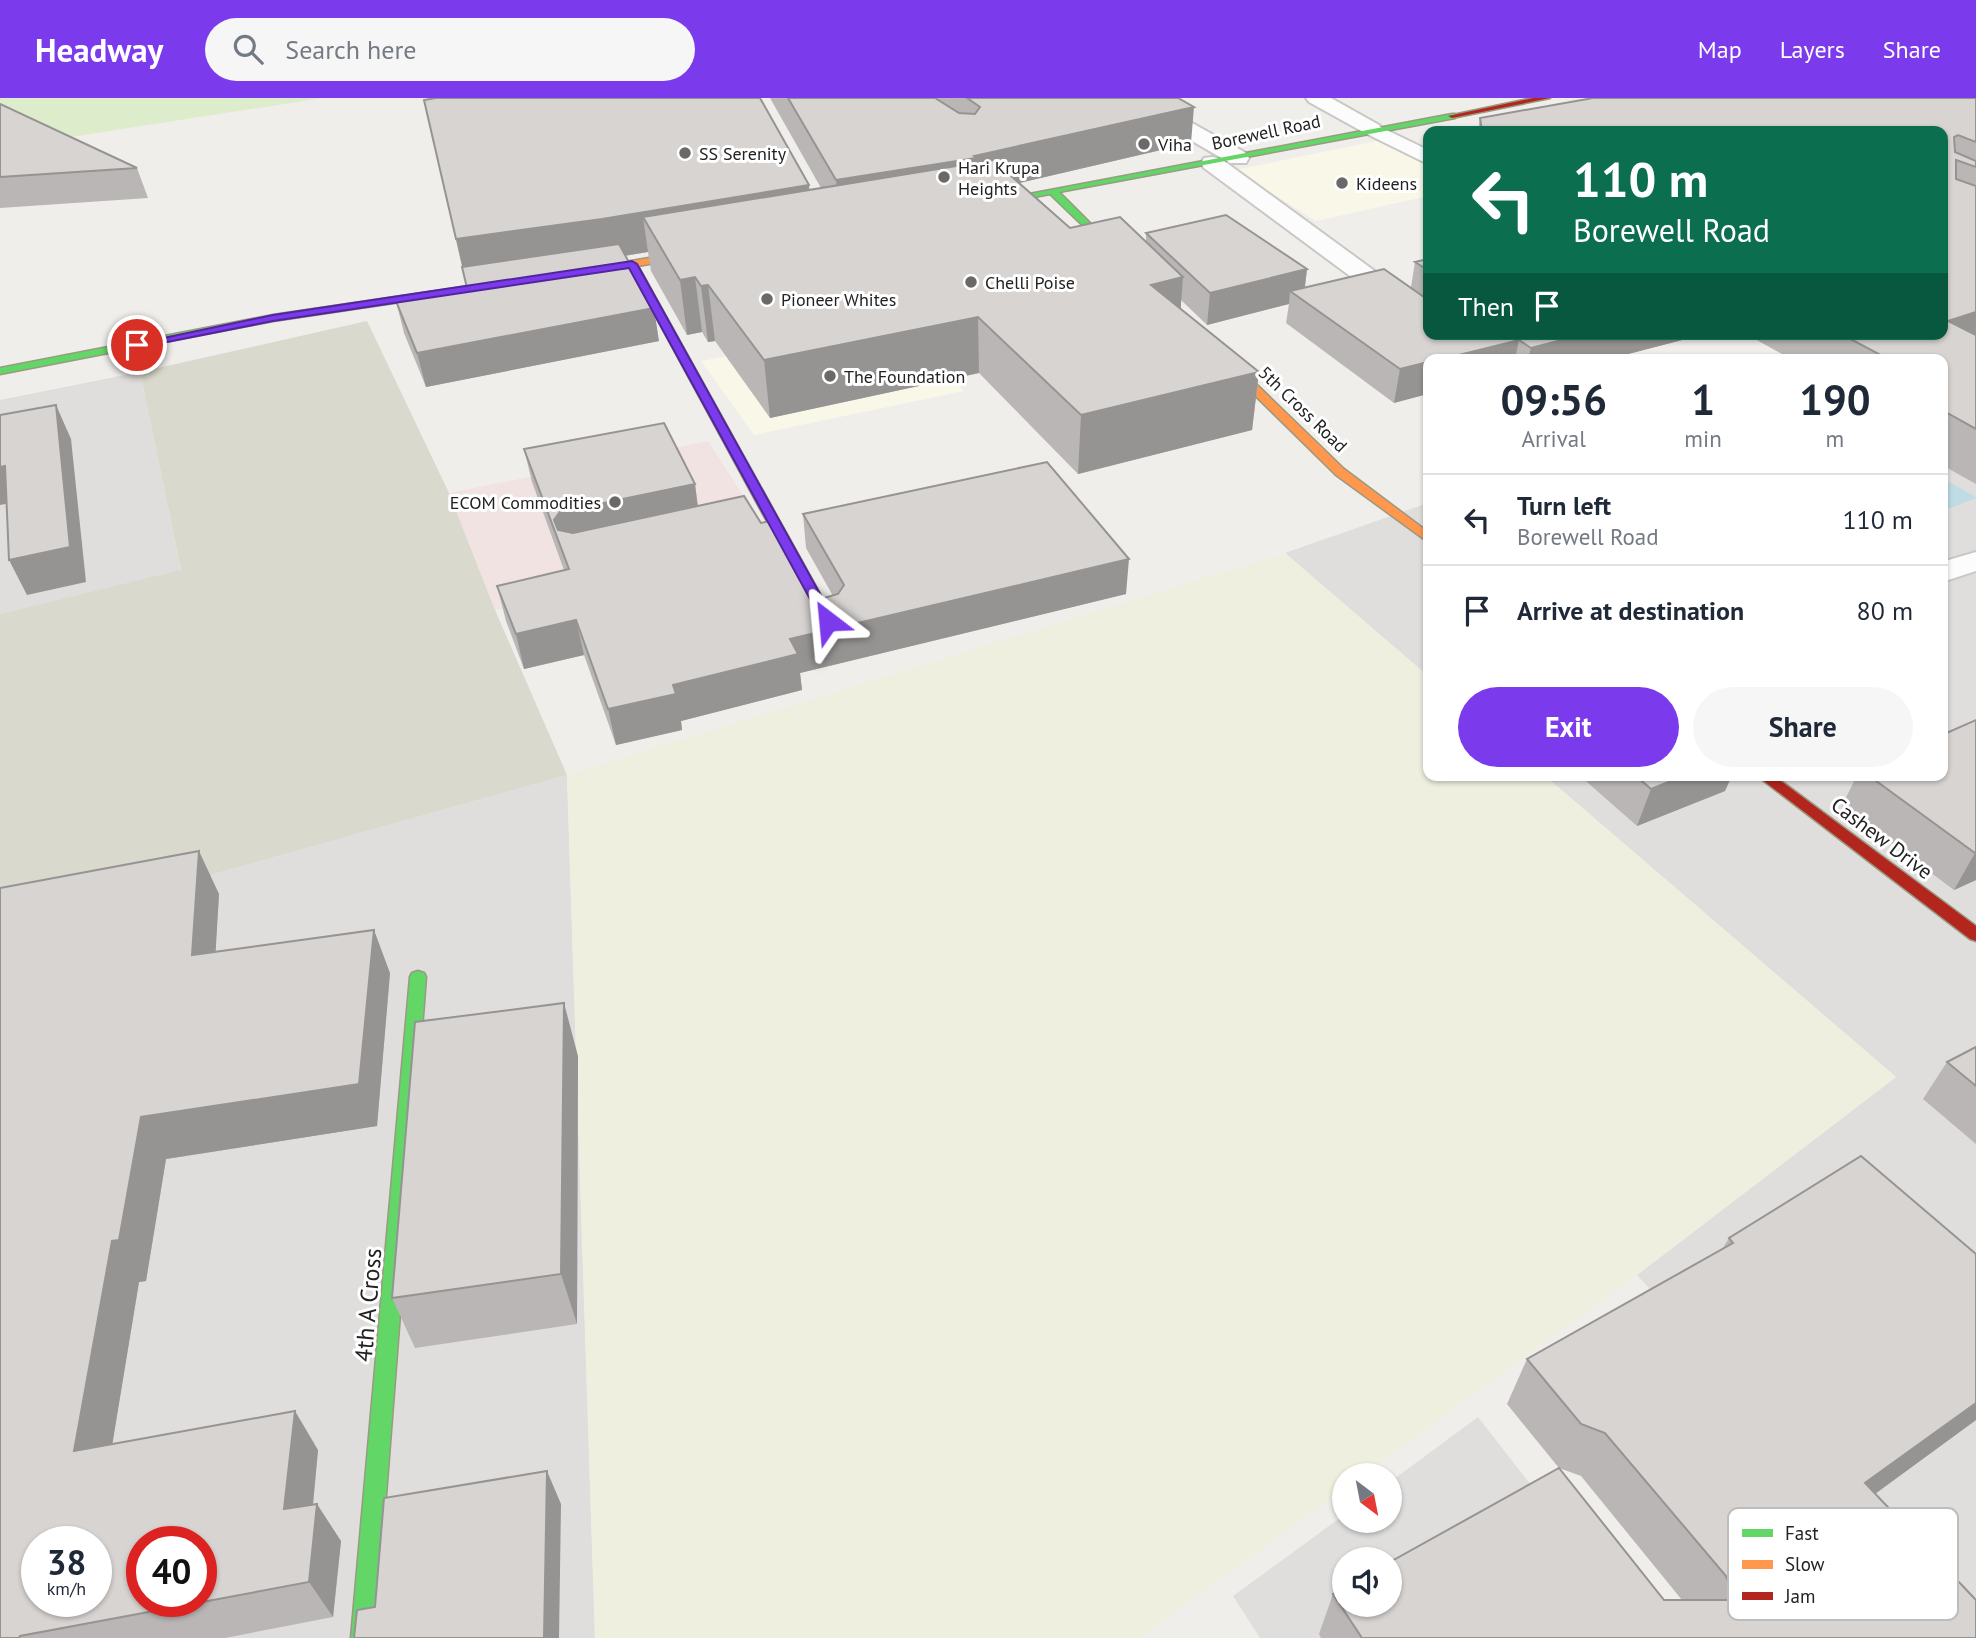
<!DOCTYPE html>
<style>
:root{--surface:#fff;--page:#f6f6f7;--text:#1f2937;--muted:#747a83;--line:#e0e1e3;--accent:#7c3aed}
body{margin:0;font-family:"PT Sans",sans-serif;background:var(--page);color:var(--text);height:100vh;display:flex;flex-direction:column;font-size:26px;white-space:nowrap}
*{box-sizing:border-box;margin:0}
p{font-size:23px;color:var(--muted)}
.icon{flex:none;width:38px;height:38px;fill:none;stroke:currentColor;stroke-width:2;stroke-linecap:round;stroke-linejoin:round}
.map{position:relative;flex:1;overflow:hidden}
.details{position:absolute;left:1423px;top:256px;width:525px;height:427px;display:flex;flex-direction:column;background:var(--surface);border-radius:14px;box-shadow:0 2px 5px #0004}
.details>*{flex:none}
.hud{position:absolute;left:1423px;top:28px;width:525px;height:214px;border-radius:14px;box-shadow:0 2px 5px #0004;background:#0b6e4f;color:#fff;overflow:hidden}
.needle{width:46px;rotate:148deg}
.tools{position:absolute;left:1332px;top:1365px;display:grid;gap:14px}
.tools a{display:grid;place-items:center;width:70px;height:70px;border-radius:50%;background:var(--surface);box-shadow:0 2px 5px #0004;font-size:35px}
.speed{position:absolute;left:21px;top:1428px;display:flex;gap:14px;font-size:35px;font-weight:700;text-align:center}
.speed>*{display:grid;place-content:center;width:91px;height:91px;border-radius:50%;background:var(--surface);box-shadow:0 2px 5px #0004;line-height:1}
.speed small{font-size:18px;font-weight:400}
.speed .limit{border:10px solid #d22;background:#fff;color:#111}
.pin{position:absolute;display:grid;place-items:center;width:60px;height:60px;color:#fff;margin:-30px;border:4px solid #fff;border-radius:50%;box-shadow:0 2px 7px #0007}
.me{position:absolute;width:77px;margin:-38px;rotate:331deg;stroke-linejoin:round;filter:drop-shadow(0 0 5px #0008)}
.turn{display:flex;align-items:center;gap:24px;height:147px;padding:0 35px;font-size:32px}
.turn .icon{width:91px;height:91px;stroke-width:2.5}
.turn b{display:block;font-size:49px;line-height:60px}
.then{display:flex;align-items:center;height:66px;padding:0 35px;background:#0003;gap:14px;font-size:26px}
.eta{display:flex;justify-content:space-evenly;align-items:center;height:119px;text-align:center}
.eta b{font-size:42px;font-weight:600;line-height:49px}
.primary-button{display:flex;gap:14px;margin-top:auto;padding:14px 35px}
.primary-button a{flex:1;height:80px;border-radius:42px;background:var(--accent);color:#fff;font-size:28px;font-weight:600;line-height:80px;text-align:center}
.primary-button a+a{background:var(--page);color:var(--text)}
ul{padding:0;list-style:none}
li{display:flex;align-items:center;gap:21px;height:91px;padding:0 35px;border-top:2px solid var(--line)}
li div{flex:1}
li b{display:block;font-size:26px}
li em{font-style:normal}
header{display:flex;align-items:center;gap:42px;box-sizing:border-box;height:98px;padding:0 35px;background:var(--accent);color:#fff}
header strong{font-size:33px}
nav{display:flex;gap:38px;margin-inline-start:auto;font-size:24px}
.search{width:490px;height:63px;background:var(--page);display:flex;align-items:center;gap:18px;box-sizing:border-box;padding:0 24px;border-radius:38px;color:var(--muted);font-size:26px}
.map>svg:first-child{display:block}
.residential{fill:#dfdedc;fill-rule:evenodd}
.commercial{fill:#f1e3e1}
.education{fill:#f8f7e8}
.construction{fill:#d9d9cd}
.farmland{fill:#efefdf}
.grass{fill:#ddeccb}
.water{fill:#bfdbe3}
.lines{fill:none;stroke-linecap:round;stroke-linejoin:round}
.lane-casing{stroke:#c9c8c7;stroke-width:4}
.street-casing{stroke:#c9c8c7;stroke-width:4}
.fast-casing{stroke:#999a82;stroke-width:3}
.slow-casing{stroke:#999a82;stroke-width:3}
.jam-casing{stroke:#999a82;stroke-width:3}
.lane{fill:#fdfcfc;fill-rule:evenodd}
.street{fill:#fdfcfc;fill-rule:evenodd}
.fast{fill:#63d668;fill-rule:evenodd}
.slow{fill:#ff974d;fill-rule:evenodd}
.jam{fill:#b3261e;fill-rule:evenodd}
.wall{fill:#b9b6b5}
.shaded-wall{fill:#969493}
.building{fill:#d7d4d2;stroke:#969493;stroke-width:2;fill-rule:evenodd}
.route{fill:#7c3aed;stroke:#51269a;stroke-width:2}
.poi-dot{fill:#6a6968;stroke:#fff;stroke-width:2.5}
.labels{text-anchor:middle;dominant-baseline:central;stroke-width:6;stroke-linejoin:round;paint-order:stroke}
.far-street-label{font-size:18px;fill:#222;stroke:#fff}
.far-poi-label{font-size:18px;fill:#222;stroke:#fff;text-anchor:start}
.street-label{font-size:21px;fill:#222;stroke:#fff}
.near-street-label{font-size:24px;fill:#222;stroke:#fff}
.key{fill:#fff;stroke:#bdbdbd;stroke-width:2}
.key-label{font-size:19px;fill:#222}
</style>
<header>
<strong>Headway</strong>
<div class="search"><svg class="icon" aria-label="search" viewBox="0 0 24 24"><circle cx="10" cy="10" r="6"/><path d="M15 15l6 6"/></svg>Search here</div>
<nav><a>Map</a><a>Layers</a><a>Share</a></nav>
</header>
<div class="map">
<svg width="1976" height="1540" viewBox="0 0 1976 1540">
<rect width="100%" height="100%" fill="#f0eeeb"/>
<g class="residential">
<polygon points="1976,236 1976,1540 1972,1540 1637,1177 1896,979 1544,677 1942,677 1942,261"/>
<polygon points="140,274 181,473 0,516 0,302"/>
<polygon points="1428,405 1428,578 1285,455"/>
<path d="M567,677l28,863h-595v-704zM37,1444h59v59h-59zM142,1444h59v59h-59z"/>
<path d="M1478,1319l172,221h-390l-27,-42 111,-81v6h46v-39zM1344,1461h46v46h-46z"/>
</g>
<polygon class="commercial" points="708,343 776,448 495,512 449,395"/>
<g class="education">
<polygon points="1387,41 1428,64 1428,98 1316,123 1235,72"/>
<polygon points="897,227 964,293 754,337 701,263"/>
</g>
<polygon class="construction" points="367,223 449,395 495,512 567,677 0,836 0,516 181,472 140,274"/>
<polygon class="farmland" points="1285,455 1428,578 1428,677 1544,677 1896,979 1637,1177 1363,1377 1344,1377 1344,1391 1139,1540 595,1540 567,677"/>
<polygon class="grass" points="0,0 323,0 0,50"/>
<polygon class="water" points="1943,381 1976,399 1976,400 1943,413"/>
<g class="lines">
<g class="lane-casing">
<polygon id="lane" points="1372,25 1428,52 1428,66 1365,35 1362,31 1365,27"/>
</g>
<g class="street-casing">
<g id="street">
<polygon points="1122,0 1147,0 1246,55 1249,60 1246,65 1230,65 1125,4"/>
<polygon points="1306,0 1331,0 1379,27 1382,31 1379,35 1365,35 1309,4"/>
<polygon points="1212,59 1220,60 1428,212 1428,232 1419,229 1204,70 1201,65 1204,60"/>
<polygon points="1976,454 1976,473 1942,484 1942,464"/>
</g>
</g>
<g class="fast-casing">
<g id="fast">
<polygon points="1452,16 1455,16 1455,20 1059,94 1127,162 1127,166 1124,167 1050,96 982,109 977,106"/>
<polygon points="470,188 475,191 474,193 273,223 0,276 0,270 273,217"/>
<polygon points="418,873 424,875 426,879 375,1540 351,1540 410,879 412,875"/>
</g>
</g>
<g class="slow-casing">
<g id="slow">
<polygon points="702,151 705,152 705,156 638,168 835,523 833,526 823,526 821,523 629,169 578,178 573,175 578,172"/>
<polygon points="1216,255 1224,255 1344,371 1428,434 1428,444 1336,377 1216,259"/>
</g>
</g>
<g class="jam-casing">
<g id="jam">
<polygon points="1533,0 1550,0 1452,20 1448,18"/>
<polygon points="1756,677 1773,677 1976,828 1976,843 1970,841"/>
</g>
</g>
<use href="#lane" class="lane"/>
<use href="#street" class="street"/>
<use href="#fast" class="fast"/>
<use href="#slow" class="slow"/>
<use href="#jam" class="jam"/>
</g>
<g class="wall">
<polygon points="770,0 1178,0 1191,45 1019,85 1070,130 1146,143 1146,135 1307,171 1305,190 1411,189 1415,164 1428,161 1428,236 1687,236 1686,241 1609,261 1428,261 1394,305 1286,225 1289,206 1207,227 1181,202 1181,211 1259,274 1252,332 1078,376 979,275 770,320 715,243 708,244 702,234 687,237 651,173 648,154 625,158 659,243 426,289 404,235 396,203 467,190 424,2 809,87 809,92 821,90"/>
<polygon points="1976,0 1976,386 1942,367 1942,261 1791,261 1746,236 1942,236 1942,33 1478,33 1480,20"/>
<polygon points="0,6 137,70 148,100 0,110"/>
<polygon points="524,351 695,386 698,408 761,425 812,496 824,500 833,498 806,450 803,416 1126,496 800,575 802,592 681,623 682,632 616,647 584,557 524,571 506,523 497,488 564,472 532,384"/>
<polygon points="1976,622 1976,782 1954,792 1842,708 1857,677 1942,677"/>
<polygon points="1579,677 1732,677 1725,693 1637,728"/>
<polygon points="219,796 215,853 390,875 377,1028 166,1061 146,1183 139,1184 112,1346 318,1352 313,1406 341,1443 333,1519 225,1540 0,1540"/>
<polygon points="1976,949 1976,1046 1923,1001 1947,964"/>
<polygon points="578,958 577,1226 415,1250 392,1200"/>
<polygon points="1729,1140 1976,1156 1976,1322 1875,1396 1976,1540 1321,1540 1319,1536 1333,1496 1682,1502 1581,1378 1559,1370 1507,1306 1527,1261 1723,1150"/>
</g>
<g class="shaded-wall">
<polygon points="1194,9 1191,45 976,95 839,121 836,82 974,58"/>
<polygon points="809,87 812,126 643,119 648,154 609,160 465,181 456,141"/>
<polygon points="1307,171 1303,202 1290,193 1289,206 1207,227 1210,195"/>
<polygon points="695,179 702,234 687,237 680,182"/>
<polygon points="1183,179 1179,234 1151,187"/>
<polygon points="708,187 715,243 708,244 701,188"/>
<polygon points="654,210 659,243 426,289 417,255"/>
<polygon points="1976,214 1976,250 1948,223"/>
<polygon points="978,219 979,275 770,320 764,262"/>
<polygon points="1585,236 1687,236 1686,241 1609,261 1528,261 1531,250"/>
<polygon points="1519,242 1515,261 1443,261"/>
<polygon points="1428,264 1428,296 1394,305 1400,271"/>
<polygon points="1259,274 1252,332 1078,376 1081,317"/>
<polygon points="56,307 71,341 86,484 27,497 9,462"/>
<polygon points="5,368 21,403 0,407 0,369"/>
<polygon points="695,386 699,420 563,455 554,422 560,414"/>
<polygon points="1129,461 1126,496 800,575 802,592 681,623 682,632 616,647 608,611 673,587 790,541"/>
<polygon points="576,522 584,557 524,571 516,536"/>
<polygon points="1686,677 1732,677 1725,693 1637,728 1651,691"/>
<polygon points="199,753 219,796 213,899 192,857"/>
<polygon points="1975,755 1976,755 1976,782 1954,792"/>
<polygon points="374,832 390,875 377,1028 166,1061 146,1183 139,1184 105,1391 74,1353 112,1143 141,1019"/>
<polygon points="564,905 578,958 577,1226 561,1176"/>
<polygon points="1976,1305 1976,1322 1831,1428 1865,1385"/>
<polygon points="295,1313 318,1352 309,1448 284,1411"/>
<polygon points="547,1373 561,1406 559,1540 544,1540"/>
<polygon points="317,1406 341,1443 333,1519 309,1484"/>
</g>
<g class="building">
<polygon points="436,0 760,0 809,87 602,121 456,141 424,2"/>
<polygon points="788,0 935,0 959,15 975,16 980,9 967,0 1178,0 1194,9 974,58 976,60 836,82"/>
<polygon points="1593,0 1976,0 1976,44 1958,37 1954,39 1955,54 1976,63 1976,69 1956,62 1956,81 1976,88 1976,214 1948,223 1976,237 1976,331 1942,312 1942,261 1888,261 1841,236 1942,236 1942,33 1482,33 1480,20"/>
<polygon points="0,6 137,70 0,79"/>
<polygon points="993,62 1070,130 1120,119 1183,179 1151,187 1259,274 1081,317 978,219 764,262 708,187 701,188 695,179 680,182 643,119"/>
<polygon points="1226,117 1307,171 1210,195 1146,135"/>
<polygon points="619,146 654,210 417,255 396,203 467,190 462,169"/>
<polygon points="1428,161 1428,172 1415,164"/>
<polygon points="1384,171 1424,199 1428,200 1428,236 1585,236 1531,250 1519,242 1443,261 1428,261 1428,264 1400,271 1290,193"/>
<polygon points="56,307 70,449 9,462 5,368 0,369 0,317"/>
<polygon points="664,325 695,386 560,414 554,422 558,432 573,435 744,398 761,425 770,423 812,496 824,500 838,496 844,487 803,416 1047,364 1129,461 790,541 798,556 673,587 676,596 608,611 576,522 516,536 497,488 569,471 524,351"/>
<polygon points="1976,622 1976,755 1975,755 1868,677 1942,677 1942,637"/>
<polygon points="1635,677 1686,677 1651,691"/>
<path d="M199,753l-7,104 182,-25 -15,154 -218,33 -22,123 -7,1 -38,210 221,-40 -11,98 33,-5 -8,78 -289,54 -1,2h-19v-750zM37,1444h59v59h-59zM142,1444h59v59h-59z"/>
<polygon points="564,905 561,1176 392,1200 415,924"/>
<polygon points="1976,949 1976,988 1947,964"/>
<polygon points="1861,1058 1976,1156 1976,1305 1865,1385 1976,1502 1976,1540 1362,1540 1333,1496 1344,1490 1344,1507 1390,1507 1390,1464 1559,1370 1664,1502 1735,1502 1726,1478 1605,1335 1581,1326 1527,1261 1733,1145 1729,1140"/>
<polygon points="547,1373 544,1540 354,1540 357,1512 375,1509 384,1400"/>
</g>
<polygon class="route" points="632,163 637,166 835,523 833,526 824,526 822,523 629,170 273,223 137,250 131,247 273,217"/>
<g class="poi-dot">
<circle cx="1144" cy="46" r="7"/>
<circle cx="685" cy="55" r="7"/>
<circle cx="944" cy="79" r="7"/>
<circle cx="1342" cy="85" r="7"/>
<circle cx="971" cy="184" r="7"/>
<circle cx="767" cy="201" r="7"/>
<circle cx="830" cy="278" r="7"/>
<circle cx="615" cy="404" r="7"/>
</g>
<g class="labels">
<g class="far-street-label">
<text transform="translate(1266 34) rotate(-12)">Borewell Road</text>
<text transform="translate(1303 311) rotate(44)">5th Cross Road</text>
</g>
<g class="far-poi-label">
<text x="1158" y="46">Viha</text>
<text x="699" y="55">SS Serenity</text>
<text x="958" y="69">Hari Krupa<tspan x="958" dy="21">Heights</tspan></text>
<text x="1356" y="85">Kideens</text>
<text x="985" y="184">Chelli Poise</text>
<text x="781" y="201">Pioneer Whites</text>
<text x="844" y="278">The Foundation</text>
<text x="601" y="404" text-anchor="end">ECOM Commodities</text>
</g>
<g class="street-label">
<text transform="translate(1882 740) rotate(37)">Cashew Drive</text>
</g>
<g class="near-street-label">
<text transform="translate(368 1207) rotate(-85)">4th A Cross</text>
</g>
</g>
<rect x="1728" y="1410" width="230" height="112" rx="10" class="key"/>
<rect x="1742" y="1431" width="31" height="8" fill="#63d668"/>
<rect x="1742" y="1462" width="31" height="9" fill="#ff974d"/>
<rect x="1742" y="1494" width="31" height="8" fill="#b3261e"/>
<g class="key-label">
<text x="1785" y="1442">Fast</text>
<text x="1785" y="1473">Slow</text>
<text x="1785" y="1505">Jam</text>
</g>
</svg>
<div class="tools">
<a><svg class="needle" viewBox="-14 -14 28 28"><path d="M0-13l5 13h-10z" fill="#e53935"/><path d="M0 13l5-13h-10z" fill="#747a83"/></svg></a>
<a><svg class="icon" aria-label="sound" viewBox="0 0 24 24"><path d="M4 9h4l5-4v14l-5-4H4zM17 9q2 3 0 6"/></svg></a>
</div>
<div class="speed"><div>38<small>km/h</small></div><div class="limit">40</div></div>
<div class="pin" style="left:137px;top:247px;background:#d93025"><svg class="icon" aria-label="arrive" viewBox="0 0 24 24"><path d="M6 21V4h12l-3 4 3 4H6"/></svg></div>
<svg class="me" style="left:828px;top:523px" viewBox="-20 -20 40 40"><path d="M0-17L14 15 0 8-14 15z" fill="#7c3aed" stroke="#fff" stroke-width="4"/></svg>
<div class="hud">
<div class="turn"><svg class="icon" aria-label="left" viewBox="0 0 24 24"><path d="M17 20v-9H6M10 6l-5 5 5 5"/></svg><div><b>110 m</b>Borewell Road</div></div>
<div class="then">Then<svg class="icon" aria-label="arrive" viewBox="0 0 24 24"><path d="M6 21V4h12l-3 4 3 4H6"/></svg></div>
</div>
<section class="details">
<div class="eta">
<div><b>09:56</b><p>Arrival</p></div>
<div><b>1</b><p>min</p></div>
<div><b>190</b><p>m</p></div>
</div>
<ul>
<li><svg class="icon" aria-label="left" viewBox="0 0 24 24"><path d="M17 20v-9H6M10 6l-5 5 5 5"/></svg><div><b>Turn left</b><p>Borewell Road</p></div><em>110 m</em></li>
<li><svg class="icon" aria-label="arrive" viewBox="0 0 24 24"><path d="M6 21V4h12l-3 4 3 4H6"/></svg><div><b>Arrive at destination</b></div><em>80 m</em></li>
</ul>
<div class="primary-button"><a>Exit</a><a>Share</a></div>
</section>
</div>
